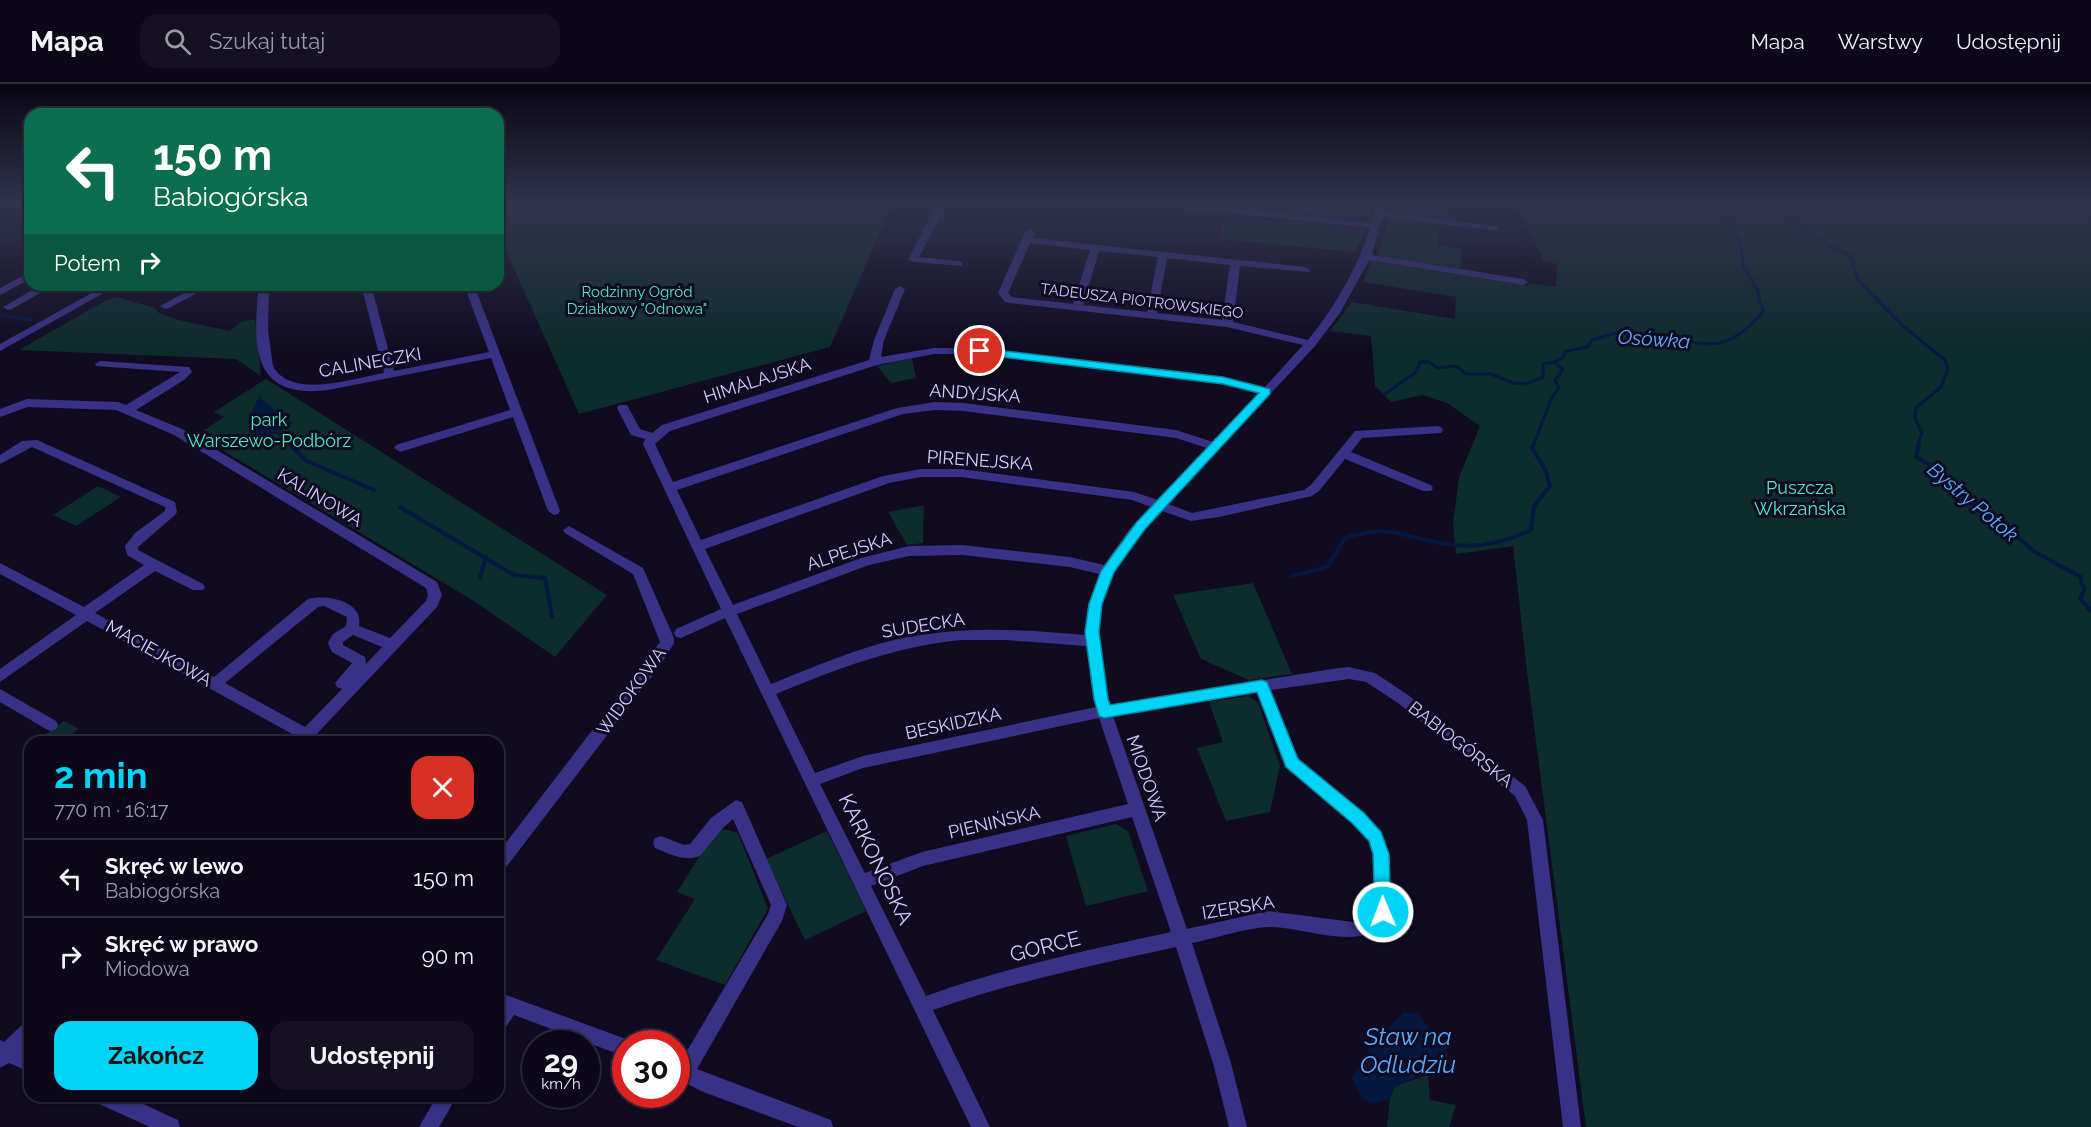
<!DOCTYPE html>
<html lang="pl">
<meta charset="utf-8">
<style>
:root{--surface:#0c0819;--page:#151122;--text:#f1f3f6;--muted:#9a9aa2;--line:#2c2938;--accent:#00d4f6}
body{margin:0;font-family:Raleway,sans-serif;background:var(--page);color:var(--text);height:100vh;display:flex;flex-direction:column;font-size:22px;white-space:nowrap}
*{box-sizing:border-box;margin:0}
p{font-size:20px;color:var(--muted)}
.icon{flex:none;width:33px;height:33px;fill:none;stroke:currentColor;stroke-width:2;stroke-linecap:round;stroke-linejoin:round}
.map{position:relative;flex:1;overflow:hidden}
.sheet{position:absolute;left:24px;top:652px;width:480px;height:366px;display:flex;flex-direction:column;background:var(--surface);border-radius:18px;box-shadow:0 2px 4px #0004,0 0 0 2px var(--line)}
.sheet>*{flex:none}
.hud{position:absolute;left:24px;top:24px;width:480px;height:183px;border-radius:18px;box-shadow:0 2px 4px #0004,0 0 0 2px var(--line);background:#0b6e4f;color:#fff;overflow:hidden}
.speed{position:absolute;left:522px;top:946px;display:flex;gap:12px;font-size:30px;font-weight:700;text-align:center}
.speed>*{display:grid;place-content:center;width:78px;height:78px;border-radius:50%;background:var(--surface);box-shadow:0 2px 4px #0004,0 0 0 2px var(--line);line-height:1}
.speed small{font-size:15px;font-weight:400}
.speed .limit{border:9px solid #d22;background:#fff;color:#111}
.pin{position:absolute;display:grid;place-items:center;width:51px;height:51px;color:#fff;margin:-26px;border:3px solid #fff;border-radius:50%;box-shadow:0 2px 6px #0007}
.me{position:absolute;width:66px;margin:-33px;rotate:359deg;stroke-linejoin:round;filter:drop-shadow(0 0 4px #0008)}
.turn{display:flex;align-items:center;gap:21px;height:126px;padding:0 30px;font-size:27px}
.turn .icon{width:78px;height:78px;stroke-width:2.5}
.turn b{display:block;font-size:42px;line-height:51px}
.then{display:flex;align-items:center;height:57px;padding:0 30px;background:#0003;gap:12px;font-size:22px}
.round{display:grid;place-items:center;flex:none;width:63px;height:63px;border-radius:18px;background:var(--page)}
.summary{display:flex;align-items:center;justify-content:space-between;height:102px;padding:0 30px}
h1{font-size:36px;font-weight:700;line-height:45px;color:var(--accent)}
.action{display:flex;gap:12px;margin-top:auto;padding:12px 30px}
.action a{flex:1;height:69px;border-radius:18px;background:var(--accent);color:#111;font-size:24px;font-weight:700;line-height:69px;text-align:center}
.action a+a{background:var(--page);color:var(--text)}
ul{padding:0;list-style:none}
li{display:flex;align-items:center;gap:18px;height:78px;padding:0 30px;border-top:2px solid var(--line)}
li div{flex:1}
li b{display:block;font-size:22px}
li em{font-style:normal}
header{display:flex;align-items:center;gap:36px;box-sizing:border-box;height:84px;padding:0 30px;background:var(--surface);border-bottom:2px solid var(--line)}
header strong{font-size:28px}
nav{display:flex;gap:33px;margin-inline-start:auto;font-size:21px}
.search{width:420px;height:54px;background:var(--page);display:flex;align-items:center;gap:15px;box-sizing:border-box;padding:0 21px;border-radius:18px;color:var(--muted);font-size:22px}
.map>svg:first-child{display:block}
.green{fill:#0d2c2c}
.water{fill:#041841}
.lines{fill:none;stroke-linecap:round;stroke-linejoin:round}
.stream-far1{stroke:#041841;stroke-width:3}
.stream{stroke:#041841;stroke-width:4}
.minor{fill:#383185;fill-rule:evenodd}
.route{fill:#00d4f6;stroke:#008aa0;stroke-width:1.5}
.labels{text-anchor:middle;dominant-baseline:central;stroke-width:6;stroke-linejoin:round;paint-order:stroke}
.far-park-label{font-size:15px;fill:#4cebc9;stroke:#100b21}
.far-street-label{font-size:15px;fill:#d3cbff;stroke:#100b21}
.street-label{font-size:18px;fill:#d3cbff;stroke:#100b21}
.park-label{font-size:18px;fill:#4cebc9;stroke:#100b21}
.water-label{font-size:20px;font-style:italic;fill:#59acff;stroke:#100b21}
.near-street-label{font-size:21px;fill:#d3cbff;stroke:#100b21}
.near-water-label{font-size:24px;font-style:italic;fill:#59acff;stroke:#100b21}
</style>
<header>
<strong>Mapa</strong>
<div class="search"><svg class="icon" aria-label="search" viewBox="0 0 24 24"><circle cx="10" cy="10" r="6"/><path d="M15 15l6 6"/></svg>Szukaj tutaj</div>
<nav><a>Mapa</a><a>Warstwy</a><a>Udostępnij</a></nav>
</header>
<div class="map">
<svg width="2091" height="1043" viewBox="0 0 2091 1043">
<rect width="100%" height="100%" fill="#100b21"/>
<g class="green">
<polygon points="498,121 892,121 830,263 579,330 498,149"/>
<path d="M1294,121h78l-2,11c-22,6 -59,4 -76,-11z"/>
<polygon points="1390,121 1446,121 1445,134 1389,128"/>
<polygon points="1486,121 2091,121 2091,1043 1586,1043 1527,588 1513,462 1456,470 1453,441 1459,393 1480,342 1447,319 1423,311 1391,318 1375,302 1371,252 1330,247 1352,218 1455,235 1456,213 1363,198 1372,177 1528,202 1529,199 1556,203 1557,180 1544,177 1518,125"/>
<polygon points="1224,132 1365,145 1356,168 1220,155"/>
<polygon points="1389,135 1440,142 1437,161 1462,165 1460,185 1378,172"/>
<polygon points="117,213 155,224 159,229 178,236 230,247 241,238 255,235 261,292 236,275 19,266 105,217"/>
<polygon points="912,274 916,294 891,299 877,282"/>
<polygon points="266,295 571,488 607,511 555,573 474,517 197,351 224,333 214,328"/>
<polygon points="98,402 121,413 76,442 53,431"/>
<polygon points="924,421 923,459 907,461 888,428"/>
<polygon points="1253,499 1292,590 1249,596 1201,575 1173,511"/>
<polygon points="1248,612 1258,619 1280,682 1270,728 1226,737 1197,664 1223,658 1209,618"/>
<path d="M64,637l15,8c-14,10 -22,19 -38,9z"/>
<polygon points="1116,740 1128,747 1148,807 1086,822 1066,752"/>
<polygon points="724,745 738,749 768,825 725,901 656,876 695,815 677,808 715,748"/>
<polygon points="827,747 866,827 805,856 766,775"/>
<polygon points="1428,991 1430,1016 1456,1021 1449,1043 1387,1043 1390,1014 1395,1002"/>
</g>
<g class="water">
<polygon points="261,308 260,314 293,339 275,350 256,353 249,335"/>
<polygon points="1403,929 1418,930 1431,947 1442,950 1448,973 1441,984 1395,1002 1390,1014 1373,1020 1362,1014 1352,994 1367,968"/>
</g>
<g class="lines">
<g class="stream-far1">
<polyline points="1771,121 1821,157 1850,172 1858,196 1903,242 1945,276 1948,285 1941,303 1916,324 1915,334 1922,349 1918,360"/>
<polyline points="0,231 31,236"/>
<polyline points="1385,310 1416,288 1420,278 1429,278 1438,284 1456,282 1466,290 1491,290 1513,299 1526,300 1543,293 1543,280 1555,278"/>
<polyline points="276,347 290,360"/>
<path d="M1534,360l17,-45 8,-11 -4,-8 8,-10 -8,-8 8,-5 3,-6 22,-4 4,-7 28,-8 18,1 7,5 24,2 9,-3c38,16 61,4 86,-27l-4,-6 -2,-13 -15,-26 -2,-20 -18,-36 2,-4"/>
</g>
<g class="stream">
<polyline points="288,359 307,377 374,406"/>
<polyline points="1919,359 1916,373 1934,383 1935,389 1945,400 1969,415 1983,431 2009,446 2035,468 2081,493 2081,499 2085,505 2080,515 2091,527"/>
<polyline points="400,423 514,491 545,494 552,532"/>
<path d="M1292,492l35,-9 18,-29c46,-15 56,-1 100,6 30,5 59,-1 86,-14l3,-24 16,-20 -4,-15 -14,-23 2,-5"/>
<polyline points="480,494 486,473"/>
</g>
<g class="minor">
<polygon points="937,121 947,121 919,173 958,177 962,178 962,182 913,178 908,175"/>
<path d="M1175,121h31l165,18 5,-18h10l-2,7 111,14 3,1v4l-116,-14 -10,38 151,24 5,3 -5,3 -154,-25 -29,53 -25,33 -147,158 24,9 112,-23 7,-5 44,-54 82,-5 4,1 2,3 -2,3 -79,5 -11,14 80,33 2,3 -2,3h-8l-78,-32 -26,32 -7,5 -93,21 -28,4 -29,-10c-32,34 -62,71 -63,120 0,25 7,50 11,74l228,-37 11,-1 26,6 33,22 117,91 18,34 38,307h-18l-36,-307 -12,-24 -117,-93 -32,-21 -17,-3 -78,11 27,68 66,55 17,19 8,22 2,58c-20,46 -85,14 -122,15 -20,0 -56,12 -77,16l39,120 16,64h-18l-16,-64 -37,-116c-82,18 -164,35 -243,63l57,117h-19l-246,-509 -44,20 -5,-1 -2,-4 2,-4 45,-20 -78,-165 2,-5 -14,-4 -14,-27 2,-3h8l13,24 12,4 10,-8 207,-65 5,-20 21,-51 5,-3 5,3 -21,51 -3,17 53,-9h46l243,30 41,10 39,-43 -76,-18 -218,-24 -4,-1 -7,-9 27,-61 5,-3 5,3 -3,6 273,29 5,3 -1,2 -69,-6 -7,56 75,18c27,-34 49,-70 62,-112l-190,-20zM1030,159l60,7 -17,54 -61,-7 -4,-4zM1099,167l59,6 -11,55 -64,-7zM1167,174l63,7 -8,55 -65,-7zM934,270h46l243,30 36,10 -46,48 -37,-12 -213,-27 -28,-1 -38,6 -224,74 -18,-38 15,-13 207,-66zM935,326l28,1 213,27 31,10 -49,52 -24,-8 -173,-23h-40l-38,7 -182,64 -24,-50 226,-76zM921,393h40l171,23 19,7 -22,23 -25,35 -34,-8 -108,-12 -53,1 -48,12 -128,47 -28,-56 184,-66zM962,471l108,12 29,7 -12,37 -2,24c-55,-5 -110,-9 -165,0 -52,8 -101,30 -149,49l-34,-70 132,-49 40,-9zM962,556h43l81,6 10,61 -233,49 -48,17 -39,-79c61,-25 119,-48 186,-54zM1257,609l30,73 65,57 16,18 5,13 2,56 -8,9 -14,3 -85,-11 -81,18 -74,-213zM1099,634l29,86 -206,48 -57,21 -45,-89 43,-16zM1132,733l39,115c-83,18 -165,35 -245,64l-55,-110 52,-20z"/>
<polygon points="30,188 30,195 0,211 0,204"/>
<polygon points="41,201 54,201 12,225 8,226 3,223"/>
<polygon points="106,201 118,201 0,267 0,260"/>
<polygon points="199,201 212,201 169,224 165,225 160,222"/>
<path d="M259,201h10l-1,45 5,36c18,34 81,12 111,7l-23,-88h10l23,86 95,-19 -25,-67h10l86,226 -2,3 -4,1 -6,-4 -35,-94 -113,35 -6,-4 2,-3 114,-35 -19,-52 -163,32c-79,10 -75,-47 -69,-105z"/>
<path d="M100,277l89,6 3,5 -8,8 -48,30 46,19 255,153 5,13 -5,12 -128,135h-16l3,-6 -209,-115 -87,61v-13l76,-54 -76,-41v-11l84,44 60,-42 -17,-10 -2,-9 10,-13 30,-22v-4l-133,-60 -32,17v-9l22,-14 15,-1 138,62 2,10 -2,3 -37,32v3l65,34 2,3 -2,3h-10l-38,-19 -60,42 119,64 94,-78c19,-5 56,2 51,27l31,12 36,-37 2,-6 -2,-7 -252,-153 -58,-25 -88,-3 -28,10v-8l27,-10 91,3 8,3 54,-33 -84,-6 -1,-2zM324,522l23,11 -1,9 -13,8 -5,9 4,9 20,11 -17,20 2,4 5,2 -37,38 -80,-44 93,-76zM353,551l29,12 -16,17 -1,-7 -22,-12v-3z"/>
<polygon points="569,442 643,484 674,554 674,559 660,582 504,786 498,788 498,769 660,558 633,490 565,449 563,446"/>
<polygon points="0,605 56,637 58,641 56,645 51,647 46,645 0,618"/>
<path d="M736,716l6,2 45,103 -5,16 -85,148 134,51 2,7h-35l-97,-36 -25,-13v-18l5,1 87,-147 3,-9 -38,-86 -10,9 -23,28c-17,6 -30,-2 -45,-8l-2,-5 2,-5 6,-2 23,9 6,-1 21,-26z"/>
<polygon points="498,908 626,955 633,960 626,960 626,973 514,931 504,946 498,949"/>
<polygon points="30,936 30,958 22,966 30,970 30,988 9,979 0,984 0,956 4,958 24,939"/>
<polygon points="95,1012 126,1012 178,1036 180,1043 150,1043 97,1019"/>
<polygon points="437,1012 457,1012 439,1043 419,1043"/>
</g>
</g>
<linearGradient id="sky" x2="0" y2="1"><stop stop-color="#090612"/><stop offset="0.45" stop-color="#31344e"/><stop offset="1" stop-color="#31344e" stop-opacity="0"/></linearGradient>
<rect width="2091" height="267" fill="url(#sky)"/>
<polygon class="route" points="980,264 1223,293 1270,305 1270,310 1145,445 1114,488 1102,520 1099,548 1108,615 1110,621 1262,596 1267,598 1298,675 1364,729 1381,748 1389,770 1391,828 1389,834 1383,836 1377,834 1375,828 1373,770 1369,757 1352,739 1286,683 1257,608 1104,634 1099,632 1094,615 1085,548 1089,520 1101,487 1136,439 1259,309 1223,300 976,270 975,267"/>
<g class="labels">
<g class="far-park-label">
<text x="637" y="208">Rodzinny Ogród<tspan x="637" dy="17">Działkowy "Odnowa"</tspan></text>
</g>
<g class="far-street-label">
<text transform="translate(1142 217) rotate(7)">TADEUSZA PIOTROWSKIEGO</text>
</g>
<g class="street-label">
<text transform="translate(370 278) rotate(-10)">CALINECZKI</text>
<text transform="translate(757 296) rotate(-18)">HIMALAJSKA</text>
<text transform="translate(975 309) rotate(4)">ANDYJSKA</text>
<text transform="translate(980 376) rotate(4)">PIRENEJSKA</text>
<text transform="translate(320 413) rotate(31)">KALINOWA</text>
<text transform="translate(849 467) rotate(-18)">ALPEJSKA</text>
<text transform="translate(923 541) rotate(-9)">SUDECKA</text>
<text transform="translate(159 569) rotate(29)">MACIEJKOWA</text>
<text transform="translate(631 607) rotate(-54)">WIDOKOWA</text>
<text transform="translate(953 639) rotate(-12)">BESKIDZKA</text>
<text transform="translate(1461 660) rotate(38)">BABIOGÓRSKA</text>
<text transform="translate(1147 694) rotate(71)">MIODOWA</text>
<text transform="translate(994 738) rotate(-13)">PIENIŃSKA</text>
<text transform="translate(1238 823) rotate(-9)">IZERSKA</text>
</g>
<g class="park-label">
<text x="269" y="335">park<tspan x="269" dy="21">Warszewo-Podbórz</tspan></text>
<text x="1800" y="403">Puszcza<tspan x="1800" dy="21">Wkrzańska</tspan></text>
</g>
<g class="water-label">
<text transform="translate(1654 255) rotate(4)">Osówka</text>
<text transform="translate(1973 418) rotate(40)">Bystry Potok</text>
</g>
<g class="near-street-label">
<text transform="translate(876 775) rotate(64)">KARKONOSKA</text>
<text transform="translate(1045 862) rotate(-14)">GORCE</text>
</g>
<g class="near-water-label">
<text x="1408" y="952">Staw na<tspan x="1408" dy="28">Odludziu</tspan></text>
</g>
</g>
</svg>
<div class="speed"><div>29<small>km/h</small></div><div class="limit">30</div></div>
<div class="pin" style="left:980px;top:267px;background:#d93025"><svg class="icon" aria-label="arrive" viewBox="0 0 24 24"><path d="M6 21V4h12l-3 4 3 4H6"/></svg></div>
<svg class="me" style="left:1383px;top:828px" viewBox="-20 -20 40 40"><circle r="17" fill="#00d4f6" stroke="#fff" stroke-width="3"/><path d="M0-11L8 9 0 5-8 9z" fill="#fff"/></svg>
<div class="hud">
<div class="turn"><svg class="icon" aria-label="left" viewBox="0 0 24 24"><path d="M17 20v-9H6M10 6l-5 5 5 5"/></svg><div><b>150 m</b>Babiogórska</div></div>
<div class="then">Potem<svg class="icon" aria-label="right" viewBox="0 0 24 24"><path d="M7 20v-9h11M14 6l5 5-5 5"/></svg></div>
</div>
<section class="sheet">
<div class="summary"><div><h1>2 min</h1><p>770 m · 16:17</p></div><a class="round" style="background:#d93025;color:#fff"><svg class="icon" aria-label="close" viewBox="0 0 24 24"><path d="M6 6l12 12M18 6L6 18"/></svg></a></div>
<ul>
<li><svg class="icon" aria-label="left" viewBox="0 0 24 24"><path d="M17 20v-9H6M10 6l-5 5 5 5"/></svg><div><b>Skręć w lewo</b><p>Babiogórska</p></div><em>150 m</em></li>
<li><svg class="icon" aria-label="right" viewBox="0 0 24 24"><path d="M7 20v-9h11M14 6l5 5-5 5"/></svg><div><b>Skręć w prawo</b><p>Miodowa</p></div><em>90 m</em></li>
</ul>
<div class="action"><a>Zakończ</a><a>Udostępnij</a></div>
</section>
</div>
